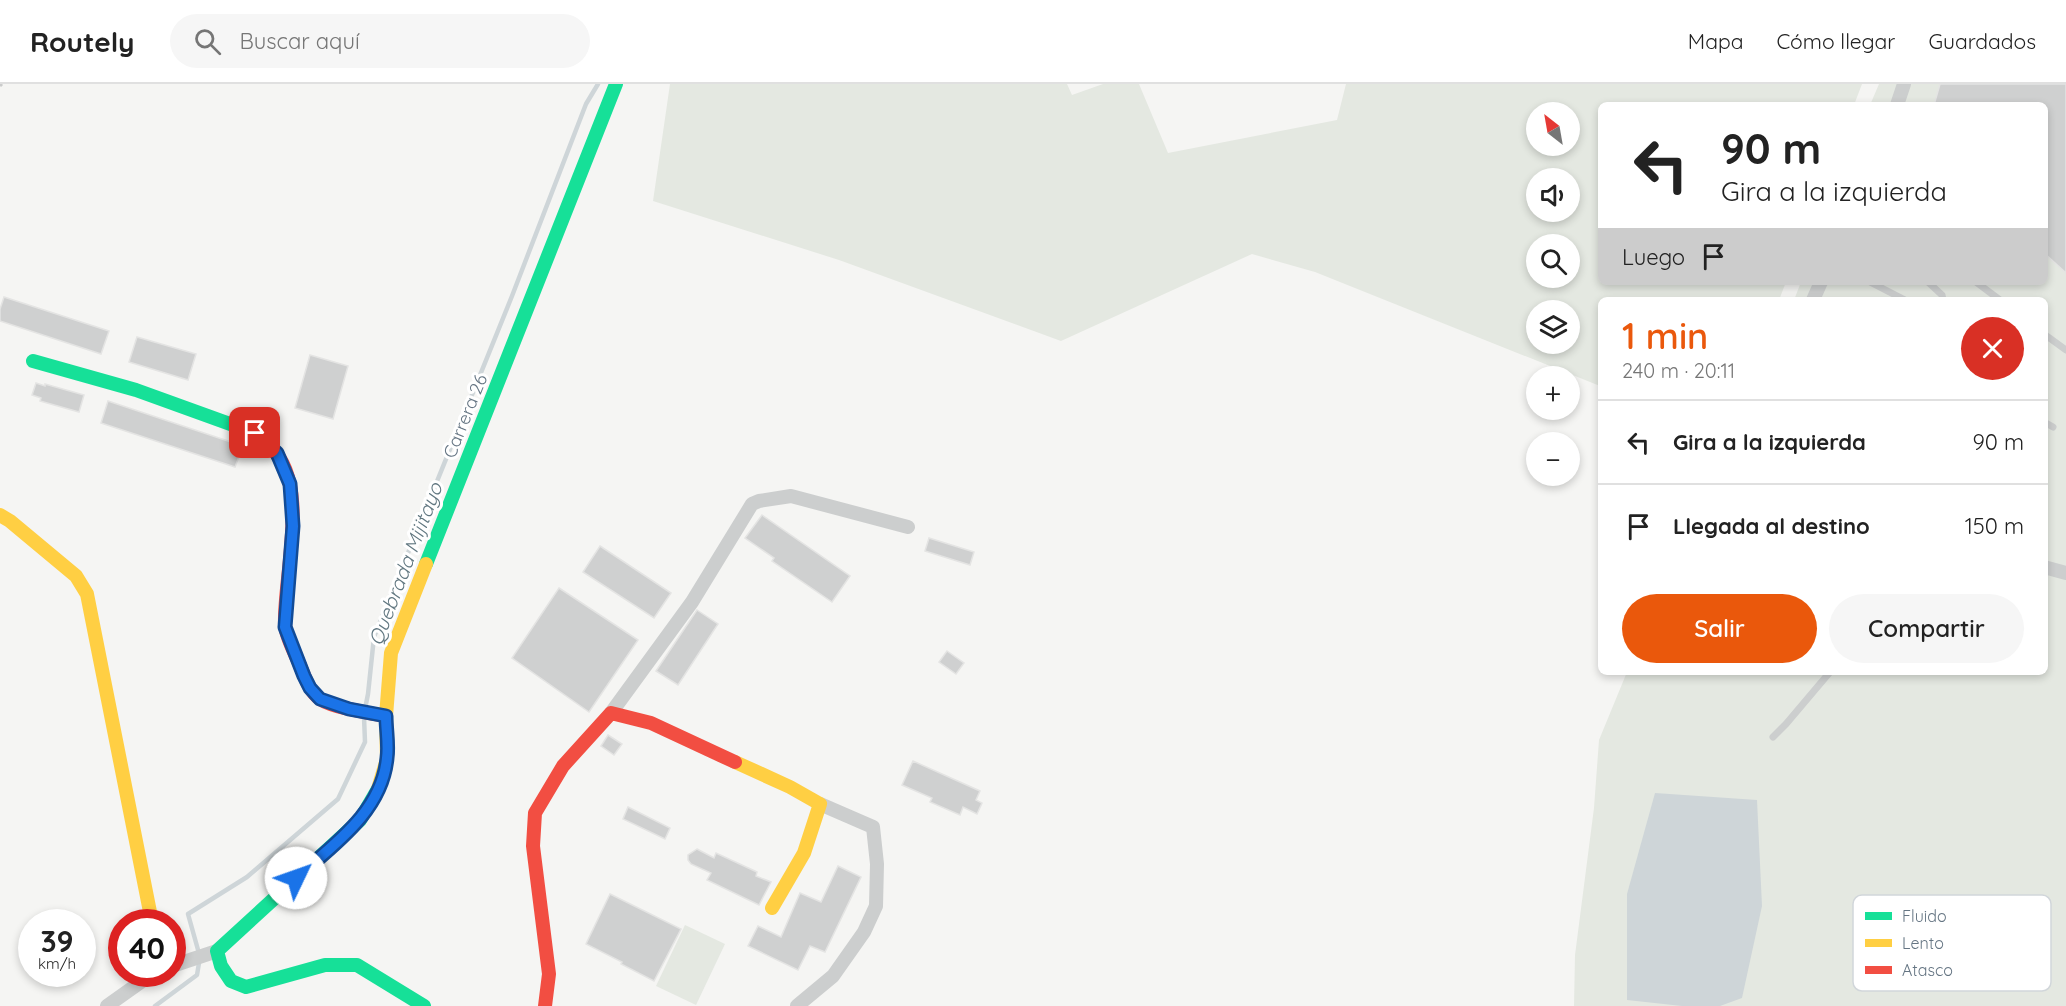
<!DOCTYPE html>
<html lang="es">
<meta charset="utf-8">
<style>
:root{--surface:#fff;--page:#f6f6f6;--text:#222;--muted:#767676;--line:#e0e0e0;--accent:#ea580c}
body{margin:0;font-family:Quicksand,sans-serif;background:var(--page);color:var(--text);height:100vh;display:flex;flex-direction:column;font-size:22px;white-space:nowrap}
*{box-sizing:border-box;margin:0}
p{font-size:20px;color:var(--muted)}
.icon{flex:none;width:33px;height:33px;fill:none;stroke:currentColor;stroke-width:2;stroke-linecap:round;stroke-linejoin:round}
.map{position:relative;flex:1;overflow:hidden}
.drawer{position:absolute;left:1598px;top:213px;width:450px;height:378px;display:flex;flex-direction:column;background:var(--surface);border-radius:9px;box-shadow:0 3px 9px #0003}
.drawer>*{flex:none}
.guide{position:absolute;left:1598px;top:18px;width:450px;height:183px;border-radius:9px;box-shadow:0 3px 9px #0003;background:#fff;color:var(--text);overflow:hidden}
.needle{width:39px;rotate:329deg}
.buttons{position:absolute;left:1526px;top:18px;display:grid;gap:12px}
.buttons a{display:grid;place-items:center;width:54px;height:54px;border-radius:50%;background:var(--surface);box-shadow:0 3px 9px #0003;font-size:30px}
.speed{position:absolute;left:18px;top:825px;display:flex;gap:12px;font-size:30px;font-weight:700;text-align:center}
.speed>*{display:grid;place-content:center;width:78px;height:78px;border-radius:50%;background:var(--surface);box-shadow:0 3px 9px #0003;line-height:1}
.speed small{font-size:15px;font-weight:400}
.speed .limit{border:9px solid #d22;background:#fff;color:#111}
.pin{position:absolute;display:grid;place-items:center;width:51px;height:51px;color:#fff;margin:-26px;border-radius:12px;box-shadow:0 3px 9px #0006}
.me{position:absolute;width:66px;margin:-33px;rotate:48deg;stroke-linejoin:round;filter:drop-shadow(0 0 4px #0008)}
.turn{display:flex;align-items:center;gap:21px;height:126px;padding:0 24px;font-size:27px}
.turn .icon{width:78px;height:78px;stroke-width:2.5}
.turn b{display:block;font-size:42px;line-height:51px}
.then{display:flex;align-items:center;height:57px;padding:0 24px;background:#0003;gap:12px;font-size:22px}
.round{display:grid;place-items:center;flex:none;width:63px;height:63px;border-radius:32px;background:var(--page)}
.head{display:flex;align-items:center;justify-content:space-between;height:102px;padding:0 24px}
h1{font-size:36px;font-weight:600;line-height:45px;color:var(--accent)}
.cta{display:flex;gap:12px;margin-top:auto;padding:12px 24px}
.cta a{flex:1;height:69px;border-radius:36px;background:var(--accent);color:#fff;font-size:24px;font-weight:600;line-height:69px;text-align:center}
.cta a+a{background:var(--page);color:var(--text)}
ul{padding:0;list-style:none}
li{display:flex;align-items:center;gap:18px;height:84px;padding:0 24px;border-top:2px solid var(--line)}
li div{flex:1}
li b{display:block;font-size:22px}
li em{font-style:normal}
header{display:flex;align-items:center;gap:36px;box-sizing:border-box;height:84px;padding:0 30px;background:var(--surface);border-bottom:2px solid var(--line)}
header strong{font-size:28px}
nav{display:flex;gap:33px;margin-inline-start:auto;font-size:21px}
.search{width:420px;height:54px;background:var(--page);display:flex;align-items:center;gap:15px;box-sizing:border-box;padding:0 21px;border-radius:33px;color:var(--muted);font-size:22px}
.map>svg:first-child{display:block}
.green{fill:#e4e8e1;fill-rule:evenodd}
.water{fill:#ced5d8}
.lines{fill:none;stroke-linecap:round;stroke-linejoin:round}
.stream{stroke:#ced5d8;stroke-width:4.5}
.building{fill:#cfd0d0;stroke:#e4e4e3;stroke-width:1.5}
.path{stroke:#cacbcb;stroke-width:3;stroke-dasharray:3 3;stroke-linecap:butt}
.lane{stroke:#cccece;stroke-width:7}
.street{stroke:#cccece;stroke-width:14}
.fast{stroke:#16e098;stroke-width:14}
.slow{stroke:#ffcf43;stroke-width:14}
.jam{stroke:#f24e42;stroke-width:14}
.route-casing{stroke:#114b97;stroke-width:15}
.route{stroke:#1a73e8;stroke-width:10}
.labels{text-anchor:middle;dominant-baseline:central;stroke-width:6;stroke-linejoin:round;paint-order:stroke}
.street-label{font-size:18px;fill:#657583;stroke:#fff}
.water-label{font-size:20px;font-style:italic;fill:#617780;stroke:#fff}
.key{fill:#fff;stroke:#d1d6da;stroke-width:1.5}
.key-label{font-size:16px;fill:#657583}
</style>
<header>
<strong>Routely</strong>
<div class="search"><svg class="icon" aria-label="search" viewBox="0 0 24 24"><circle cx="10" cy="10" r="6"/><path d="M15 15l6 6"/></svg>Buscar aquí</div>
<nav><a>Mapa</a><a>Cómo llegar</a><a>Guardados</a></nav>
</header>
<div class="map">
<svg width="2066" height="922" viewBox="0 0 2066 922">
<rect width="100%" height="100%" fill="#f5f5f3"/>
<g class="green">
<path d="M670,0h397l5,11 31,-11h36l29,69 169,-33 9,-36h516l-8,21h-254v177h186l-7,18h-179v86l-285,-114 -63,-18 -191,87 -222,-81 -186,-59zM1536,28h33v34h-33zM1536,94h33v34h-33zM1536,160h33v34h-33zM1536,226h33v34h-33z"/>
<polygon points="1879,0 2066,0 2066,922 1574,922 1575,871 1594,724 1599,656 1627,588 2044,588 2044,216 1794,216 1801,198 2044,198 2044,21 1870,21"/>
<polygon points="685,841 725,860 696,921 656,902"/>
</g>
<polygon class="water" points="1655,709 1757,716 1762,822 1742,914 1720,922 1682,922 1627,916 1627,810"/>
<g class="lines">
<g class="stream">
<polyline points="365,625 368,610 374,553 512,212 586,20 598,0"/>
<polyline points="155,922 197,891 200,873 188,830 247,793 338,715 365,658 364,633"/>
</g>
</g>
<g class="building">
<polygon points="1940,0 2066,0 2066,189 2044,169 2044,21 1934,21"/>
<polygon points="4,213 109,247 101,270 0,237 0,225"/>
<polygon points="137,253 196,270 188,296 129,278"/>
<polygon points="310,271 348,282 333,335 295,324"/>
<polygon points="36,299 45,302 45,300 84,311 79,328 40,317 41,314 32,311"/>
<polygon points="108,317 243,362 235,383 101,339"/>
<polygon points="762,431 850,492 832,518 772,477 774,474 745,454"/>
<polygon points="929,454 974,468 970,481 925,467"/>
<polygon points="600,462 671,509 654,534 583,488"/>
<polygon points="559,504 638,556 589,628 512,574"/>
<polygon points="697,526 718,540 678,601 656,587"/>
<polygon points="947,567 964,579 956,590 939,578"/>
<polygon points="608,651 622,660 614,671 601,662"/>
<polygon points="913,677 980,707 976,716 982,719 977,730 963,723 960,731 930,718 932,714 902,701"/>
<polygon points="628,723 670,744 665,755 623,735"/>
<polygon points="697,765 714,774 716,769 757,788 756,792 771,798 759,821 707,796 711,789 691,780 688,776 688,771"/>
<polygon points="838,782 861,793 825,868 810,862 798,886 748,862 758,842 781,853 800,809 821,818"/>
<polygon points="610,810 681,845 654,897 621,880 622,878 586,860"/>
</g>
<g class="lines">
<polyline class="path" points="0,2 2,0"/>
<g class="lane">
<polyline points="1870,198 1905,216"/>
<polyline points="1928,198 1942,211 1943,216"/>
<polyline points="1976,198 2000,216"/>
<polyline points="2044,250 2066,266"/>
<polyline points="2044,338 2053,343"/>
<polyline points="1773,653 1786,640 1830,588"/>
</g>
<g class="street">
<polyline points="1897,21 1904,0"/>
<polyline points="1813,216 1821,198"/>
<polyline points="2044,483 2066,489"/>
<polyline points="611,629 692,518 752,420 759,417 791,412 908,443"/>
<polyline points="172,882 217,867"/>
<polyline points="107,922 152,890"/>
<polyline points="797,922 833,892 864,848 876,822 877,780 873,743 820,720"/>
</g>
<g class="fast">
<polyline points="33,277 136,306 255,349 271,364"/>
<polyline points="426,480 616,0"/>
<polyline points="378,705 360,736 217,867 221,882 231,897 246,903 325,881 357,881 424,922"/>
</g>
<g class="slow">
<polyline points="0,431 10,437 76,492 87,510 152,838"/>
<polyline points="735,678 790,703 820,720 804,769 772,824"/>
<polyline points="378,705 387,675 386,632 391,569 426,480"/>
</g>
<g class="jam">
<path d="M271,364c40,36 12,130 14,177 1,13 11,30 16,43 4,10 9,24 19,31 14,9 49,14 66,17"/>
<polyline points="545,922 549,890 533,762 535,729 563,682 611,629 651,639 735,678"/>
</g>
</g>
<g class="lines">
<g class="route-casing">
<path id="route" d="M255,349l22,20 13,31 3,42 -8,101 19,49 6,12 10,11 29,10 37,7c0,14 3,29 1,42 -5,54 -54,87 -91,120"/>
</g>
<use href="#route" class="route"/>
</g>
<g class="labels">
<g class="street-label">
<text transform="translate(465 332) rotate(-68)">Carrera 26</text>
</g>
<g class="water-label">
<text transform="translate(405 480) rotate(-69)">Quebrada Mijitayo</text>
</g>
</g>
<rect x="1853" y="811" width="198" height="96" rx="9" class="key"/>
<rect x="1865" y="828" width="27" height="8" fill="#16e098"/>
<rect x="1865" y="855" width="27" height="8" fill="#ffcf43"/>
<rect x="1865" y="882" width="27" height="8" fill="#f24e42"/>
<g class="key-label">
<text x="1902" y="838">Fluido</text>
<text x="1902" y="865">Lento</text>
<text x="1902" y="892">Atasco</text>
</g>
</svg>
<div class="buttons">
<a><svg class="needle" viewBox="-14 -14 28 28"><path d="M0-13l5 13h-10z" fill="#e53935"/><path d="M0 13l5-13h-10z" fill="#767676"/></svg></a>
<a><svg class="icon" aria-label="sound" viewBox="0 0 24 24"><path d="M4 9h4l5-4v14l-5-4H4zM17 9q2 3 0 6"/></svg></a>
<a><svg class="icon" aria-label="search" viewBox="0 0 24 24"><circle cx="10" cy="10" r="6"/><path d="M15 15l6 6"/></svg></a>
<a><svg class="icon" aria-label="layers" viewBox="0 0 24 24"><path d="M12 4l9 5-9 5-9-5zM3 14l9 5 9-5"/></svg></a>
<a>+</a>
<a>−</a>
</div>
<div class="speed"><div>39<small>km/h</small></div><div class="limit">40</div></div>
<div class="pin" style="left:255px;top:349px;background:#d93025"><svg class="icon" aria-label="arrive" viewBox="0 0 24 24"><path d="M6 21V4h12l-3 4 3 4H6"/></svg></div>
<svg class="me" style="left:296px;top:794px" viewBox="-20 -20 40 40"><circle r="19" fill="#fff"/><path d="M0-13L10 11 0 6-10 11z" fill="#1a73e8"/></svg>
<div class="guide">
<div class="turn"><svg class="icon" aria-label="left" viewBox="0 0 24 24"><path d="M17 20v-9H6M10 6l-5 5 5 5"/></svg><div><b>90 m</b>Gira a la izquierda</div></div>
<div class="then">Luego<svg class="icon" aria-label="arrive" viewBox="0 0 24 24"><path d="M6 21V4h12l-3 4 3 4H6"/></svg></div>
</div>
<section class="drawer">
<div class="head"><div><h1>1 min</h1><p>240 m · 20:11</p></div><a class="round" style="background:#d93025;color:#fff"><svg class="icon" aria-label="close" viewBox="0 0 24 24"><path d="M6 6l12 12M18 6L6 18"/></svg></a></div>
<ul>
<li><svg class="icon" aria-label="left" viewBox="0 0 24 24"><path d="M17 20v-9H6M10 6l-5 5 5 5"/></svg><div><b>Gira a la izquierda</b></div><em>90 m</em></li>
<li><svg class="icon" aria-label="arrive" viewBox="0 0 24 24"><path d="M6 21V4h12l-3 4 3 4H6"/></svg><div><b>Llegada al destino</b></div><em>150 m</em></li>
</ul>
<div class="cta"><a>Salir</a><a>Compartir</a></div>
</section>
</div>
